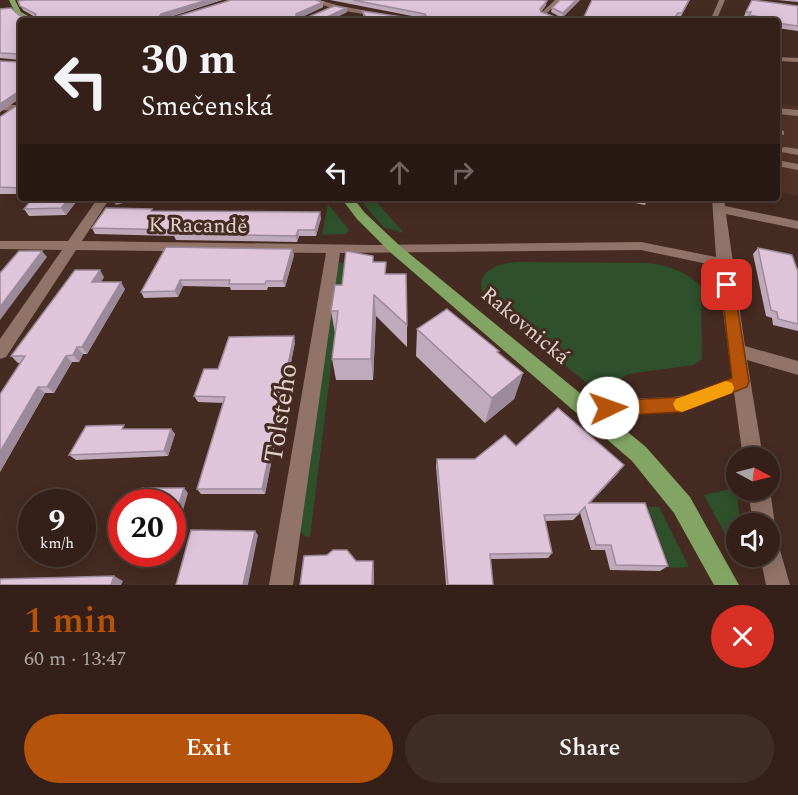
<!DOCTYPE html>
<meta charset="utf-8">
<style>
:root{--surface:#342019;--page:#3f2d26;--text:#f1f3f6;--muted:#a9a3a2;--line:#4e3e38;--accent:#b45309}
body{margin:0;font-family:Spectral,serif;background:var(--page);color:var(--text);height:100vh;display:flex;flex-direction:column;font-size:22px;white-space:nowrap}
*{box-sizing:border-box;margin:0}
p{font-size:20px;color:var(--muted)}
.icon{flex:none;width:33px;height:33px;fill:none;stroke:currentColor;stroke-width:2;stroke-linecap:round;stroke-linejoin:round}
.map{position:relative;height:585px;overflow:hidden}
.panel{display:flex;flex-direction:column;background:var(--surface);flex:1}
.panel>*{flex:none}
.hud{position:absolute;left:18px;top:18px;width:762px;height:183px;border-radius:6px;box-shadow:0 3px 15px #0003,0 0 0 2px var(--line);background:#342019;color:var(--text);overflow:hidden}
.needle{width:39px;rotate:97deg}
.tools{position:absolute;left:726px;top:447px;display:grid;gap:12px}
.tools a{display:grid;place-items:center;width:54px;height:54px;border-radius:50%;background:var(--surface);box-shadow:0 3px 15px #0003,0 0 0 2px var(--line);font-size:30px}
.speed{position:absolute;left:18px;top:489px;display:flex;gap:12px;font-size:30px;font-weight:700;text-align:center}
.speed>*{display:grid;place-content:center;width:78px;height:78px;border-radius:50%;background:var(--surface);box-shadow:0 3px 15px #0003,0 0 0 2px var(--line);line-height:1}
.speed small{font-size:15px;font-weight:400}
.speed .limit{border:9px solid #d22;background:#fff;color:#111}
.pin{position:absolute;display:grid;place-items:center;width:51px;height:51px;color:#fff;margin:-26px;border-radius:12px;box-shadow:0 3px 9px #0006}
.me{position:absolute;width:66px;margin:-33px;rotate:87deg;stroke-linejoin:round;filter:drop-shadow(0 0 4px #0008)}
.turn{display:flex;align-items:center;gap:21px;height:126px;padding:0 24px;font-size:27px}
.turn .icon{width:78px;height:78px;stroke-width:2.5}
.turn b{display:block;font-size:42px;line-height:51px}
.lanes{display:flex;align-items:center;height:57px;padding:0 24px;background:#0003;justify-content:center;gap:30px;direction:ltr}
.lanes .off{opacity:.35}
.round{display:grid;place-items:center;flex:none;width:63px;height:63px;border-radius:32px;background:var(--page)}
.summary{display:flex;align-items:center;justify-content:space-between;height:102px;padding:0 24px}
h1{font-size:36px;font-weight:600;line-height:45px;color:var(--accent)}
.action{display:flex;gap:12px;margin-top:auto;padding:12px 24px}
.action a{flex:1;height:69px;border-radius:36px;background:var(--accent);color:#fff;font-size:24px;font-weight:600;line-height:69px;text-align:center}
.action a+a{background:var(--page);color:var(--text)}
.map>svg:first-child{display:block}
.built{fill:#533226}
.green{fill:#2e512b}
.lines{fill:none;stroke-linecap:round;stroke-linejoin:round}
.minor{fill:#917367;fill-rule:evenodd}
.major{fill:#83a563;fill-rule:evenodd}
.wall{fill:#c0a9bb}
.shaded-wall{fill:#9c8999}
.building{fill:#dfc4da;stroke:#9c8999;stroke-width:1.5}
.route{fill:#b45309;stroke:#753606;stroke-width:1.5}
.slow{fill:#f59e0b}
.labels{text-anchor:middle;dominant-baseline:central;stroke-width:6;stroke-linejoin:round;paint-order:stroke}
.street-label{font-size:21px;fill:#e3d2cb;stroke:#452b21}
.near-street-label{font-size:26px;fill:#e3d2cb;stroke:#452b21}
</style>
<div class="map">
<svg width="798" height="585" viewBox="0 0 798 585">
<rect width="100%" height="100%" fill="#452b21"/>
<polygon class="built" points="777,103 798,106 798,196 777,192"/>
<g class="green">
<polygon points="359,198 373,198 404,233 383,227"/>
<polygon points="328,204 349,230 346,234 322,235"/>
<polygon points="344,262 310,537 305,536 300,530 337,263"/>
<path d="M516,262l132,1c18,2 41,9 53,24l1,72 -9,6 -65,9 -22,15 -14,-2 -97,-77c-26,-26 -13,-45 21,-48z"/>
<polygon points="730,489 737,494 740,523 736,524 736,544 727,538 704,495"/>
<polygon points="648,507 659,507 689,567 670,568"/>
</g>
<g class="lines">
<g class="minor">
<polygon points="307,0 319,0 340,6 424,21 409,21 338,10"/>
<polygon points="555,0 561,0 547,13 564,21 555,21 540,14"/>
<polygon points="719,0 725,0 716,21 710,21"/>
<polygon points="777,57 798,58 798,62 777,61"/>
<polygon points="0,104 15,105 20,108 15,111 0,110"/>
<polygon points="777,108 798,110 798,116 777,114"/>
<polygon points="777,129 784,131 784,135 777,135"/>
<polygon points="785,147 798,149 798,155 781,152 781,148"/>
<polygon points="777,160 798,164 798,170 777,166"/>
<path d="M98,198h12l-28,43 292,4 267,-3 75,15 -4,-59h12l1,8 73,15v8l-72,-15 19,132 53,15v14l-51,-15 16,98h-20l-9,-66 -52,20 -74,4 -18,4 -7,-2 -2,-6 2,-6c31,-11 65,-6 97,-10 17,-2 36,-12 52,-18l-15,-112 -76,-16 -301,3 -47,332h-24l57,-332 -250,-3 -70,107 -6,2v-20l62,-89 -62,-1v-8h68z"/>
<polygon points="748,490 770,490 775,524 772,532 770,533 770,524 753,524"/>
<polygon points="770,539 778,543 790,585 766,585 760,556 770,556"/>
</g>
<g class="major">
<path d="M9,0h6l6,12 16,9c-16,0 -22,-7 -28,-21z"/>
<polygon points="341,198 353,198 365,213 400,246 646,447 690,497 739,585 714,585 674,513 632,461 390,252 357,219"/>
</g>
</g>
<g class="wall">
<polygon points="26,0 222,0 167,18 172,18 323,2 323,7 300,18 306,18 347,12 329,21 21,21 21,194 0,194 0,117 19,104 19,99 0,112 0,61 18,62 20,60 0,58 0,9 19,15 34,18 35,17 23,10 18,1"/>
<polygon points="330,0 543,0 546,5 541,12 558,18 557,21 366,21 363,15 362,11 409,18 417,17"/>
<polygon points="580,0 562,18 551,12 552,8"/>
<polygon points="690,0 680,18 582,21"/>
<polygon points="752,0 798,6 798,31 777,28 777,21 756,21 747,20 749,17 744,16"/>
<polygon points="777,0 798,0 798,2"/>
<polygon points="33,198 79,198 66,215 29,216 24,209"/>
<polygon points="610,198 648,198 645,205"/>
<polygon points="153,211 321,218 316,236 299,236 297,242 176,240 174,236 95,234 92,228"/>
<polygon points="758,248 798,272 798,331 773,325 772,318 766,316 753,254"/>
<polygon points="292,249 294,255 285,287 268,287 267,290 231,290 230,287 183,286 178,297 144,298 141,292"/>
<polygon points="373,256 373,262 386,274 407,325 407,347 376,316 373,380 336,380 332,359 336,333 335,333 331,311 342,285"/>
<polygon points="104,277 101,282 125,289 87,354 83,354 79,362 72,362 54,393 45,393 0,472 21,363 18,363 11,356"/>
<polygon points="417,329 499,351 498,353 523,373 514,399 485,423 416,356"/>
<polygon points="295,342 265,494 201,494 197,489 224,403 198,402 194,396 218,369"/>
<polygon points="171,429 175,434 168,456 76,460 69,455"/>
<polygon points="516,446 619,472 590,503 668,566 660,571 610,570 605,550 591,550 580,513 573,520 545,521 552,553 548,558 490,559 493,585 446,585 436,466 437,459 475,459"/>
</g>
<g class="shaded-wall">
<polygon points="207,0 222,0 162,19 159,17 161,14"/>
<polygon points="576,0 580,0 562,18 563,13"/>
<polygon points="547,1 546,5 539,14 540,9"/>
<polygon points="323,2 323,7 297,19 296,18 296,14"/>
<polygon points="346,8 347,12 329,21 319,21"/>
<polygon points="18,92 21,98 0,112 0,104"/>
<polygon points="70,198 79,198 66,215 61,208"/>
<polygon points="116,198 141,198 116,205 112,199"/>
<polygon points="320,212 321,218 316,236 315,230"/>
<polygon points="298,230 299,236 297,242 296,236"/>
<polygon points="292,249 294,255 285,287 283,281"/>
<polygon points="42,251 47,257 0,320 0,307"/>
<polygon points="100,270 104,277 97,288 92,282"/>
<polygon points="180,280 183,286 178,297 175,291"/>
<polygon points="121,282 125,289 87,354 82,347"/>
<polygon points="374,295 376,316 373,380 371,359"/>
<polygon points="294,336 295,342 265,494 262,489"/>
<polygon points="77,347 83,354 79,362 73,355"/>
<polygon points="66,356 72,362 54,393 47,387"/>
<polygon points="523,373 514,399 485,423 492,398"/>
<polygon points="38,387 45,393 0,472 0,452"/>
<polygon points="171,429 175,434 168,456 164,451"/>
<polygon points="184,488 188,493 175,538 172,536 172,525"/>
<polygon points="255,531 258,535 248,585 243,585"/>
<polygon points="373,561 374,569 374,585 372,585"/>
<polygon points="114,576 123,581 121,585 111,585"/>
</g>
<g class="building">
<polygon points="26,0 207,0 161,14 159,17 172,18 231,0 315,0 323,2 296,14 296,18 306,18 334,6 346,8 319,21 21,21 21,188 0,187 0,117 19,104 20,94 18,92 0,104 0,61 18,62 20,60 20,54 0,53 0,9 11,8 19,15 34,18 36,14 20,6 18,1"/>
<polygon points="353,0 543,0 547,1 540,9 541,12 558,18 555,21 368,21 362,11 409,18 426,16 425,14"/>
<polygon points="560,0 576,0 563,13 552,8"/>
<polygon points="592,0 689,0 682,13 678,13 672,21 582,21"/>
<polygon points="752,0 798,6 798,26 777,23 777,21 762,21 760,17 749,15 751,12 746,12"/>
<polygon points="33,198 70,198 61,208 24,209"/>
<polygon points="106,208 152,209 151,211 320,212 315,230 298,230 296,236 174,234 176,230 92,228"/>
<polygon points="166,247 292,249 283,281 266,281 265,284 229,284 230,280 180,280 175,291 141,292"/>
<polygon points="758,248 792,255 798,272 798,324 778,319 777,312 771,310"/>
<polygon points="19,251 42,251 0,307 0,273"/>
<polygon points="346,251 373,256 373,262 386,262 385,274 406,274 407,325 374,295 371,359 332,359 338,311 331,311 335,285 342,285"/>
<polygon points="75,270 100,270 92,282 121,282 82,347 77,347 73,355 66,356 47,387 38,387 0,452 0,394 25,356 11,356"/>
<polygon points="447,309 499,351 497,352 523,373 492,398 417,329"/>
<polygon points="294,336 262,489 197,489 225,397 194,396 204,369 218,369 229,337"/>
<polygon points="558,408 624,465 589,503 645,503 668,566 616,565 611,545 596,545 585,507 578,514 544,515 552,553 490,554 493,585 448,585 437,459 475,459 505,435 516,446"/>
<polygon points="124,425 122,429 171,429 164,451 69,455 86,426"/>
<polygon points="142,488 184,488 172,525 172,502 136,502"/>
<polygon points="191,530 255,531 243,585 176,585"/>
<polygon points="333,550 347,550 356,561 373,561 372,585 300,585 304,556 327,555"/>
<polygon points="114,576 111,585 0,585 0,579"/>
</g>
<polygon class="route" points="727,280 734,285 749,382 747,387 682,412 608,416 602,414 599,408 602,403 608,401 682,397 732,378 721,285"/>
<polygon class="slow" points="726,381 732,383 734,388 732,393 682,412 676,410 673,404 676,399"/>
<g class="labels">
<g class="street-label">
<text transform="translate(198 226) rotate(1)">K Racandě</text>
<text transform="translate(525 326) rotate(40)">Rakovnická</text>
</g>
<g class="near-street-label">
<text transform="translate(281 413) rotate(-81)">Tolstého</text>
</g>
</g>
</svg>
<div class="tools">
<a><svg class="needle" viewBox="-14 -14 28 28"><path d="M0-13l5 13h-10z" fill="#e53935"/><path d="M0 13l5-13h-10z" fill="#a9a3a2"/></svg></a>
<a><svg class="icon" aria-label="sound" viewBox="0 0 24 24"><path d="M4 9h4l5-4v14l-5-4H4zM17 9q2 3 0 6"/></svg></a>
</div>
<div class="speed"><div>9<small>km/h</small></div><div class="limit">20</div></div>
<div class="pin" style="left:727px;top:285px;background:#d93025"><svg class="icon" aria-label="arrive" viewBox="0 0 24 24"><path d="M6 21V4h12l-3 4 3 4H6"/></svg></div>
<svg class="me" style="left:608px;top:408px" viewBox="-20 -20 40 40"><circle r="19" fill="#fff"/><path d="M0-13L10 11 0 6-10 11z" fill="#b45309"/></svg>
<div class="hud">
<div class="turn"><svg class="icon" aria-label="left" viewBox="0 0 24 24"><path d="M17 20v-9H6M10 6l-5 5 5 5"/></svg><div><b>30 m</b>Smečenská</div></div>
<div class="lanes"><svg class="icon" aria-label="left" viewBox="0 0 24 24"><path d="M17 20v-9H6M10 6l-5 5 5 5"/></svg><svg class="icon off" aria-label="ahead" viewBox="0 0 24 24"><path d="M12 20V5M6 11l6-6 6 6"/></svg><svg class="icon off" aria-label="right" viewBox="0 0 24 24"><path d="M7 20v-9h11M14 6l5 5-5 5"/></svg></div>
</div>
</div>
<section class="panel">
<div class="summary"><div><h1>1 min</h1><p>60 m · 13:47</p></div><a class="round" style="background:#d93025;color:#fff"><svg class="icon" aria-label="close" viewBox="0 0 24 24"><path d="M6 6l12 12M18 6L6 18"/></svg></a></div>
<div class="action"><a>Exit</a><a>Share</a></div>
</section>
